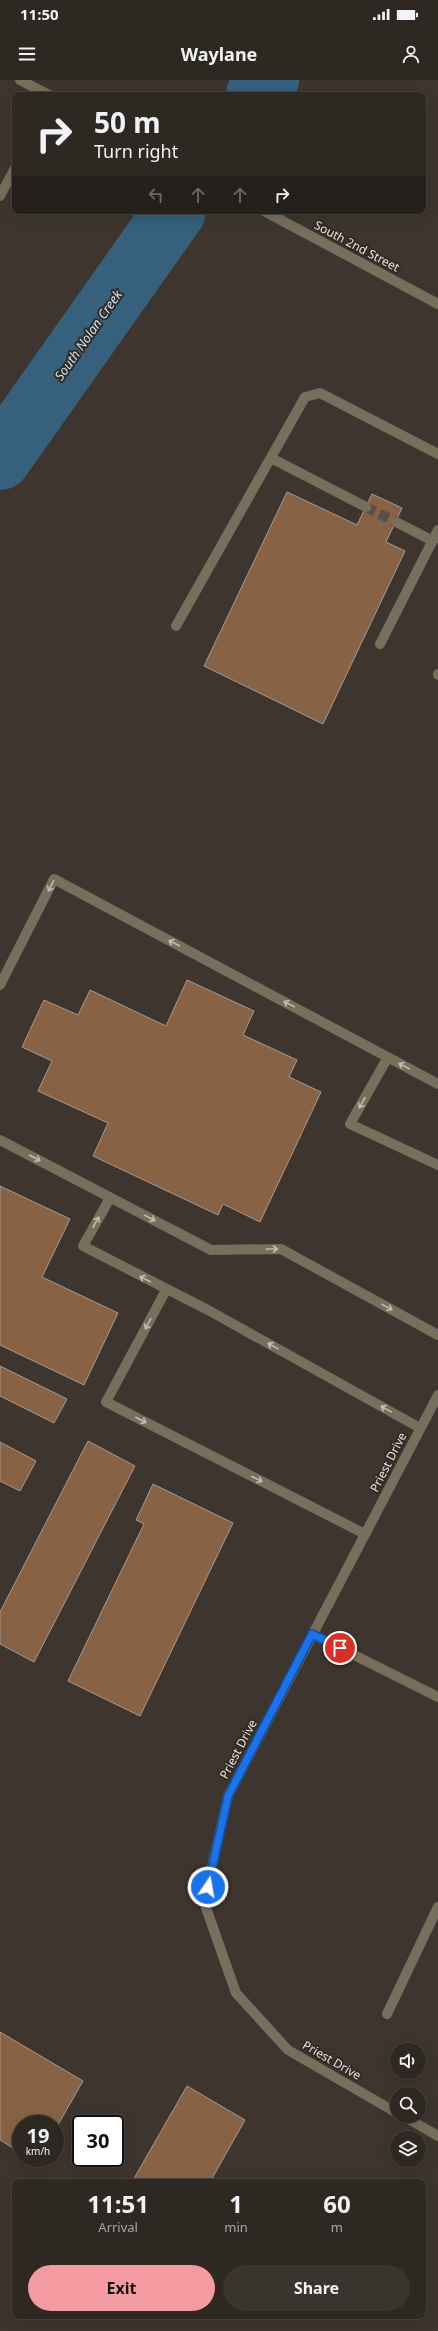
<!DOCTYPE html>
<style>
:root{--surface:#2e2822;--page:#3a342f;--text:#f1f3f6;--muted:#a7a6a5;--line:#494440;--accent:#f49aa1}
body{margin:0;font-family:"Noto Sans",sans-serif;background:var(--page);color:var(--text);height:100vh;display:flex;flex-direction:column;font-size:15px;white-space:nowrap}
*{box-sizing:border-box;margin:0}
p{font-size:13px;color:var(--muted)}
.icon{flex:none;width:22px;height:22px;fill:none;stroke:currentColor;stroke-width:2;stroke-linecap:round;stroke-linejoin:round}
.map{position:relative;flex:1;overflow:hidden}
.details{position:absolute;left:12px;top:2099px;width:414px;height:140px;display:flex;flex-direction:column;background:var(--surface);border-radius:8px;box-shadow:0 4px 16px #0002,0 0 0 1px var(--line)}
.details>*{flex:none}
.banner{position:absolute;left:12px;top:12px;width:414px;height:122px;border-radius:8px;box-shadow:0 4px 16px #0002,0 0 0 1px var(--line);background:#2e2822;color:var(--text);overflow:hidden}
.tools{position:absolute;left:390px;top:1963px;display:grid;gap:8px}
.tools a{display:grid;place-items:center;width:36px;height:36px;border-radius:50%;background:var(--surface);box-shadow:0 4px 16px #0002,0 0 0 1px var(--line);font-size:20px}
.speed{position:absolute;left:12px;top:2035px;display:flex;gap:8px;font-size:20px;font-weight:700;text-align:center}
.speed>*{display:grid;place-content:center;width:52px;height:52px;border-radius:50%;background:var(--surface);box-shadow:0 4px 16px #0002,0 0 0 1px var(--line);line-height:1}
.speed small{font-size:10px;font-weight:400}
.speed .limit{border:2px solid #111;border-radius:6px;background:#fff;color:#111}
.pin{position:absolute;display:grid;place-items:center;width:34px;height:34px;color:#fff;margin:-17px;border:2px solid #fff;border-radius:50%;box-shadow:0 1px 4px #0007}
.me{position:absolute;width:44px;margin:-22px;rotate:12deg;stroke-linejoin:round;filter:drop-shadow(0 0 3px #0008)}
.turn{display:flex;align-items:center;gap:14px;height:84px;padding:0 16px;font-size:18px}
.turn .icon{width:52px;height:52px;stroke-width:2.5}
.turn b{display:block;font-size:28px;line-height:34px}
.lanes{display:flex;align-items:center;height:38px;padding:0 16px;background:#0003;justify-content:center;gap:20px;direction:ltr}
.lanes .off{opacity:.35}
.eta{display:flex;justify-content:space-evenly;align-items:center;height:68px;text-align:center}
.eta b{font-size:24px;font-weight:700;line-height:28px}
.primary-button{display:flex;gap:8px;margin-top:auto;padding:8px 16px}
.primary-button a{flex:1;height:46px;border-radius:24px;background:var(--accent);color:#111;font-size:16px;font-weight:700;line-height:46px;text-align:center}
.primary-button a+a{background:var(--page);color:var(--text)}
.status{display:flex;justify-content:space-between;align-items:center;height:28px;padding:0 20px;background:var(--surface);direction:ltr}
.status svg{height:11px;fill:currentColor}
header{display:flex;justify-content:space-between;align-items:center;height:52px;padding:0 16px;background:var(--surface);font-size:18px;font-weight:700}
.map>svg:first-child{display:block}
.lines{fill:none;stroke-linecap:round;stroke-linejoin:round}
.river{stroke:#36607c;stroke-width:62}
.building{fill:#886244;stroke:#a59a92}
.minor-tunnel{stroke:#584f49;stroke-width:10;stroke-dasharray:10 5;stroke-linecap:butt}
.minor{stroke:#776e5c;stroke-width:10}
.oneway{stroke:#c2bbb1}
.route-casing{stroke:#114b97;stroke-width:10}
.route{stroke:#1a73e8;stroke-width:7}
.labels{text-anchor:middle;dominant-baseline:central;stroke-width:4;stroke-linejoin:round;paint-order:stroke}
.street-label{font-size:12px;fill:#eae4df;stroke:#332b24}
.water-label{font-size:13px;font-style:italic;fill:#c9e3f6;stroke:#332b24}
</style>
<div class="status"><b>11:50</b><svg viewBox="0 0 49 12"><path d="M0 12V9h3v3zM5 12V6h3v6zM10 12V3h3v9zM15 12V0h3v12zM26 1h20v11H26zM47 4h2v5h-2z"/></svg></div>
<header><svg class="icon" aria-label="menu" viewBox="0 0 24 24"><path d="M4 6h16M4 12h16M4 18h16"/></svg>Waylane<svg class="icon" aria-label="person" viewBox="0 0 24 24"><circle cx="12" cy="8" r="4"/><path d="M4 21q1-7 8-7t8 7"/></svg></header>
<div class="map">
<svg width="438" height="2251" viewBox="0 0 438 2251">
<rect width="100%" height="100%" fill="#3e352e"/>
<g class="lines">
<g class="river">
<polyline points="257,15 268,0"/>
<polyline points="0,379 175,131"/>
</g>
</g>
<g class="building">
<polygon points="287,412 357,445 372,414 402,428 386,462 405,471 323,644 204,586"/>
<polygon points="187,900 254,931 243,955 297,980 289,997 321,1012 260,1142 223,1124 218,1135 93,1076 108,1043 38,1011 52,981 22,967 44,920 78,935 90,910 166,946"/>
<polygon points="0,1106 70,1139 42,1197 118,1233 84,1305 0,1265"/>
<polygon points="0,1286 67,1319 54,1343 0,1316"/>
<polygon points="88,1361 135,1386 34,1582 0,1564 0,1532"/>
<polygon points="0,1362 36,1381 20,1411 0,1401"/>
<polygon points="153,1404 233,1443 140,1636 68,1601 144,1444 136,1440"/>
<polygon points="0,1952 83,2001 55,2050 55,2044 21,2044 21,2073 0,2060"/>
<polygon points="187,2006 245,2040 210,2102 132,2102"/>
</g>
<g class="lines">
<polyline class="minor-tunnel" points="366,427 396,442"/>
<g class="minor">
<polyline points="20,0 49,15"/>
<polyline points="0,116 15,88"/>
<polyline points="264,131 438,224"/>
<polyline points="271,378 366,427"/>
<polyline points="396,442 433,461"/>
<polyline points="176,546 305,317 320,313 438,374"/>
<polyline points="380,564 438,450"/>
<polyline points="438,595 438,594"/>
<polyline points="0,905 54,799 438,1004"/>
<polyline points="388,977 350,1044 438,1085"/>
<polyline points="0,1060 211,1170 281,1169 438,1255"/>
<polyline points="110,1118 83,1166 208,1230 420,1348"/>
<polyline points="166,1210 106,1322 365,1454"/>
<polyline points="312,1554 438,1617"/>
<polyline points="387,1934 438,1827"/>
<polyline points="397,2033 288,1970 236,1913 204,1822 228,1716 438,1315"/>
<polyline points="403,2036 438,2056"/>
</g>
</g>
<defs><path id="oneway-shaft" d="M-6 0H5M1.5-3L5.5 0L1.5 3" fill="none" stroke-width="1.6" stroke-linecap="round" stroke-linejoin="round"/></defs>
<g class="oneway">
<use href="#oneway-shaft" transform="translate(51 806) rotate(117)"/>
<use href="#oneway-shaft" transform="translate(174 863) rotate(-152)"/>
<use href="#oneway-shaft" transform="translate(289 924) rotate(-152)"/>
<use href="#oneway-shaft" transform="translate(404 986) rotate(-152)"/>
<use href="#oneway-shaft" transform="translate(362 1023) rotate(119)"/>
<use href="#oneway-shaft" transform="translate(35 1078) rotate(27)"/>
<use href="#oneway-shaft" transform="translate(150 1138) rotate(27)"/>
<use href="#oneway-shaft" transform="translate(96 1142) rotate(-61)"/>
<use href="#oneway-shaft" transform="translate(272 1169)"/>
<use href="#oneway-shaft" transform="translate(145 1199) rotate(-152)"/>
<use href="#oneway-shaft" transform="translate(387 1227) rotate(29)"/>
<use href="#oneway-shaft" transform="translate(148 1244) rotate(118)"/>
<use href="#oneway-shaft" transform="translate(273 1266) rotate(-151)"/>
<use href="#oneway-shaft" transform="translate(386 1329) rotate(-151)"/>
<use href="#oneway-shaft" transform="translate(141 1340) rotate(27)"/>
<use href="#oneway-shaft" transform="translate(257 1399) rotate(27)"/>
</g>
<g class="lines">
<g class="route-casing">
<polyline id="route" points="208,1807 228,1716 312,1554 340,1568"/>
</g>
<use href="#route" class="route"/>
</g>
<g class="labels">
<g class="street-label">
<text transform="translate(357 166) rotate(28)">South 2nd Street</text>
<text transform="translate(388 1382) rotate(-63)">Priest Drive</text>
<text transform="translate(238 1669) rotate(-62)">Priest Drive</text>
<text transform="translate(332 1980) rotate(30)">Priest Drive</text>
</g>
<g class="water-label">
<text transform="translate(88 255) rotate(-55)">South Nolan Creek</text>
</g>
</g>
</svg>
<div class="tools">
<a><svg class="icon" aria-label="sound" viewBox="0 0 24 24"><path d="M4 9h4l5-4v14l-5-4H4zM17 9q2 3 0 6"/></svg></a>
<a><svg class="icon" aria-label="search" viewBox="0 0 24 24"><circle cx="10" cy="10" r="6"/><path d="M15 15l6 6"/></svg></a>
<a><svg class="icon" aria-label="layers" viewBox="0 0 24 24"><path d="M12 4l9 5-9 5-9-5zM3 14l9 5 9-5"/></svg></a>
</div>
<div class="speed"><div>19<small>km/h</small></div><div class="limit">30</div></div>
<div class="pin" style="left:340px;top:1568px;background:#d93025"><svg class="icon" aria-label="arrive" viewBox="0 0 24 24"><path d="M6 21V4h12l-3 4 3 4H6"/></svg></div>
<svg class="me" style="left:208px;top:1807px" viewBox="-20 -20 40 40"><circle r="17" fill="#1a73e8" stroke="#fff" stroke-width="3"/><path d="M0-11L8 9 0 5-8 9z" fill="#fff"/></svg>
<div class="banner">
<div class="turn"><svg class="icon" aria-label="right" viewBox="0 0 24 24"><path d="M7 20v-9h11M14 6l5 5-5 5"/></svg><div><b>50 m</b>Turn right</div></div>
<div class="lanes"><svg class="icon off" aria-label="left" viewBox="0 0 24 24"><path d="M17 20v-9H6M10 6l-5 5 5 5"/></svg><svg class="icon off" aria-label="ahead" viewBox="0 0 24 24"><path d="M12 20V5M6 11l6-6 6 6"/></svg><svg class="icon off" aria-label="ahead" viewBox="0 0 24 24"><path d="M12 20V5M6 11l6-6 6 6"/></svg><svg class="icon" aria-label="right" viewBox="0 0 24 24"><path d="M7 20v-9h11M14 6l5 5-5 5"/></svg></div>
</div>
<section class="details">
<div class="eta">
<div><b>11:51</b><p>Arrival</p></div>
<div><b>1</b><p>min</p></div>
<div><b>60</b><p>m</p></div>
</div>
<div class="primary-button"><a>Exit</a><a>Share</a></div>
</section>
</div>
